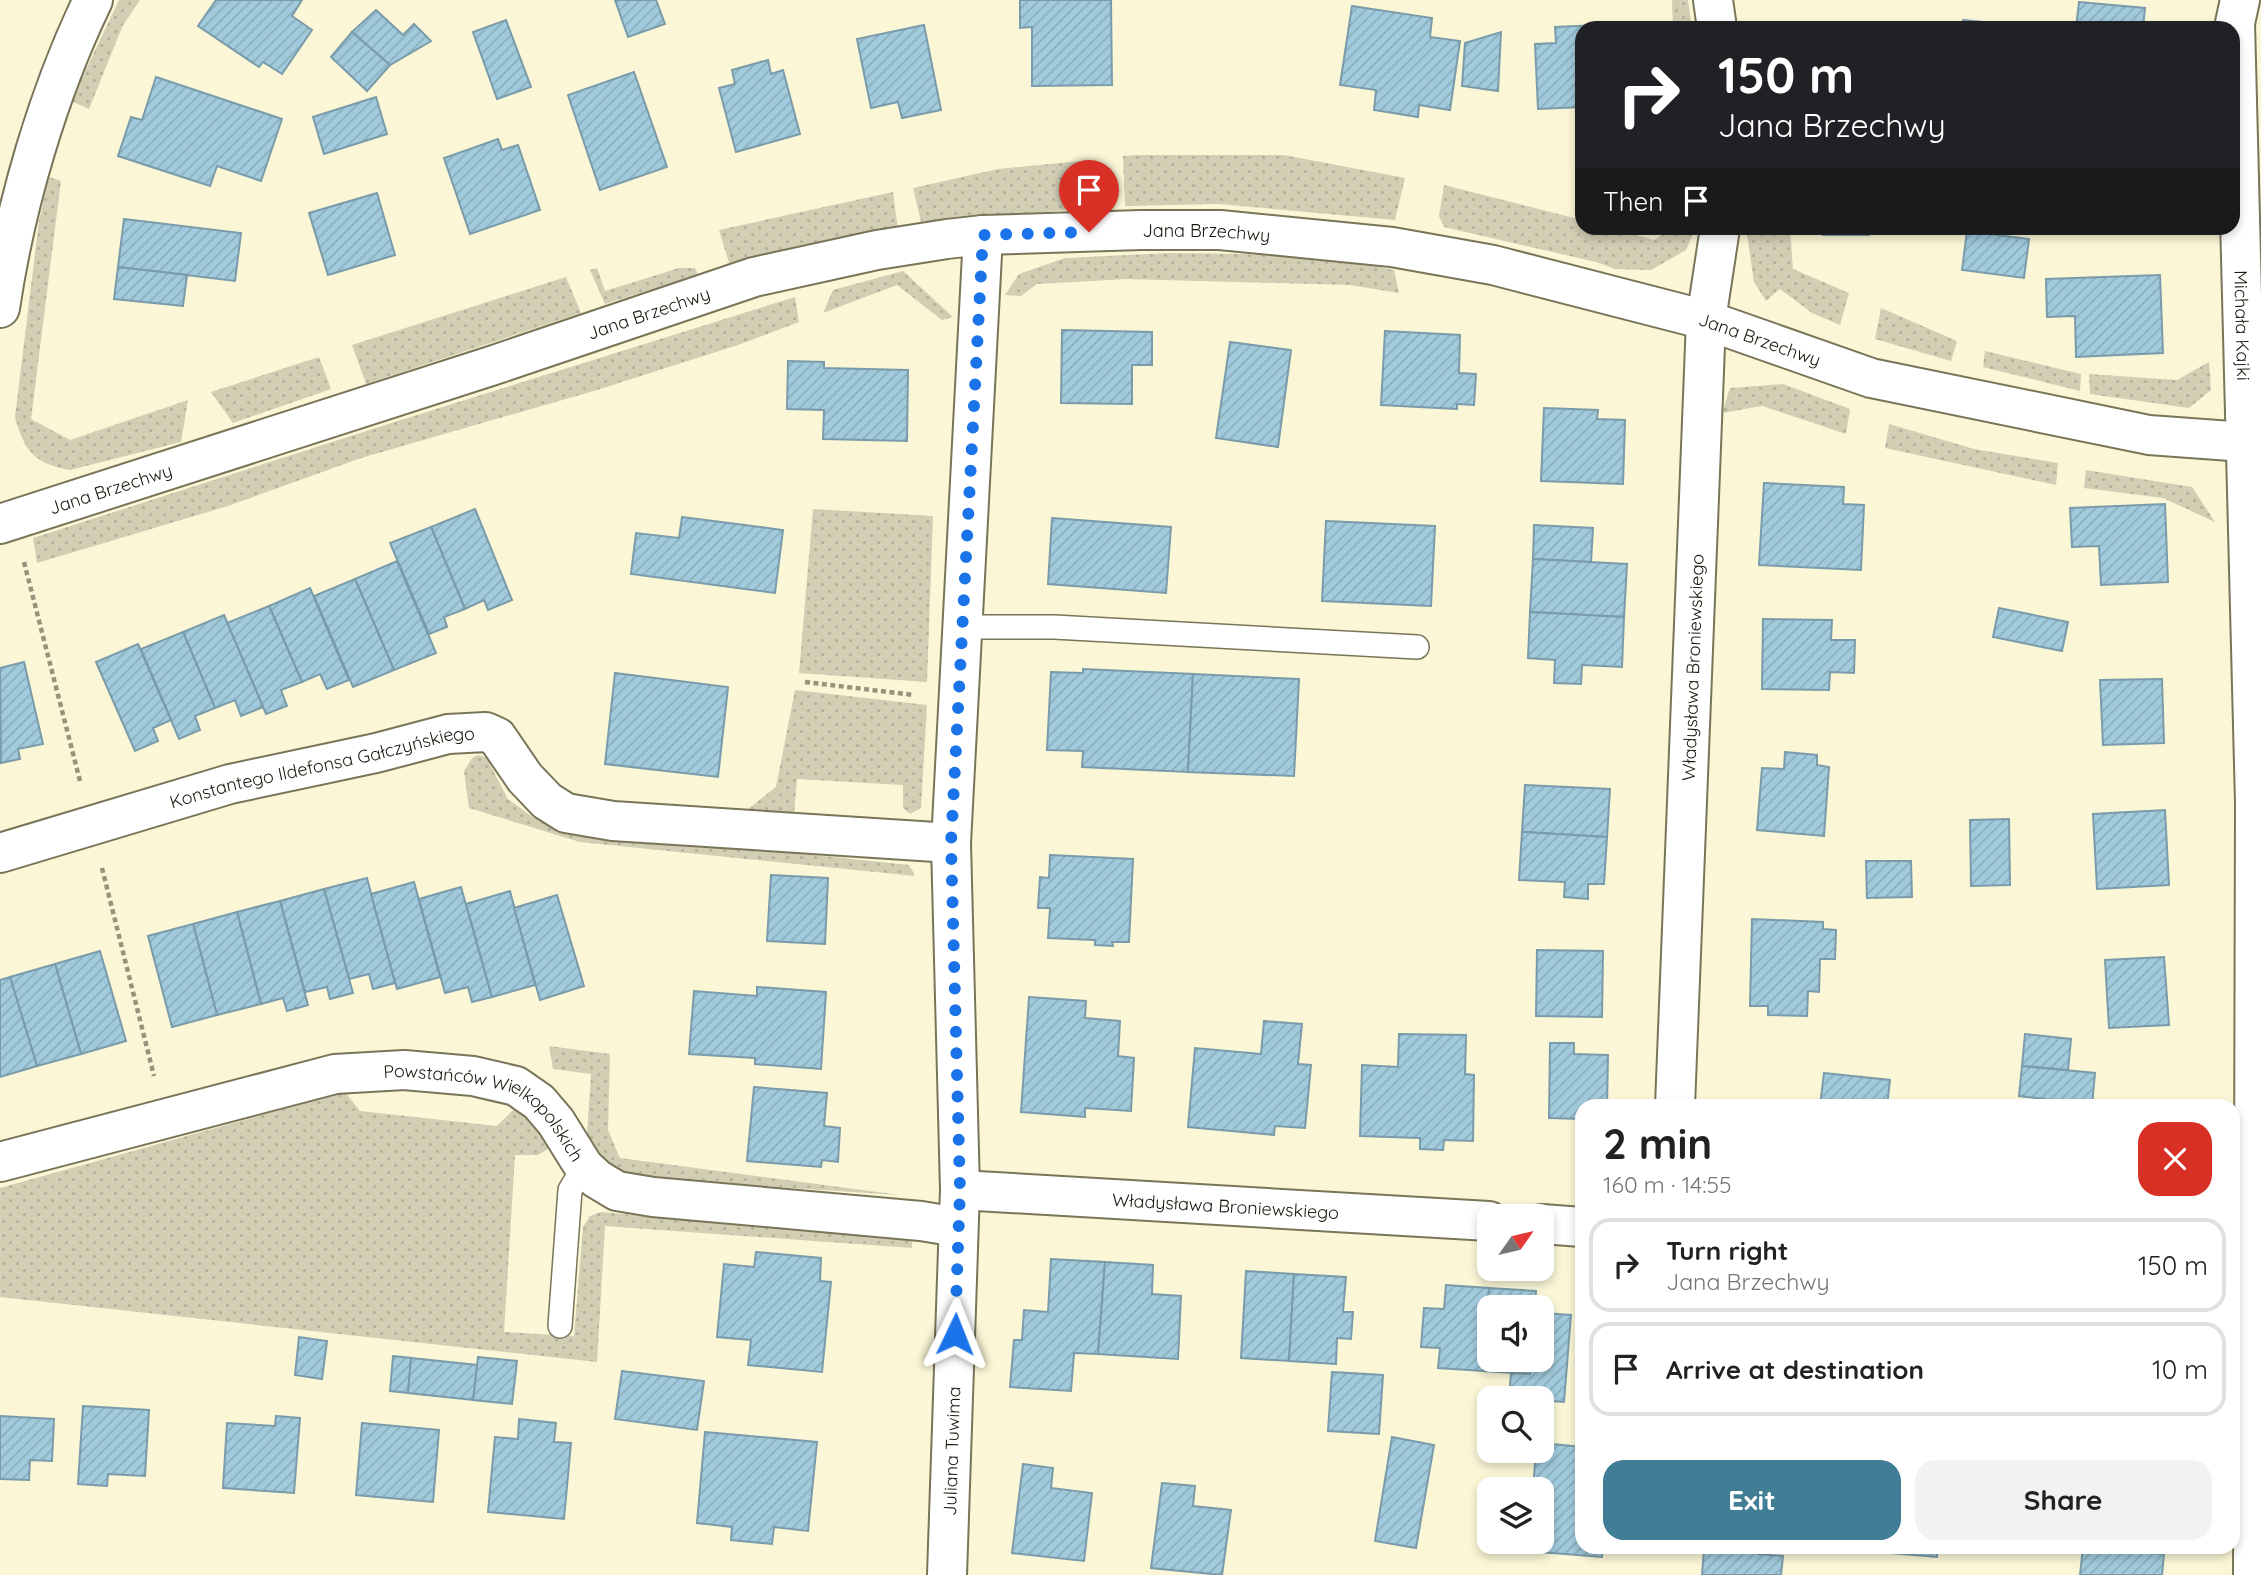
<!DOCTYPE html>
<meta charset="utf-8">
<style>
:root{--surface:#fff;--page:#f2f2f2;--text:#222;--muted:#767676;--line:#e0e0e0;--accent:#417d95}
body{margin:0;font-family:Quicksand,sans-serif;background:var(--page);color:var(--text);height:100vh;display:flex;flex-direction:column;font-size:26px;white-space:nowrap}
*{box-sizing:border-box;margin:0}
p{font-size:23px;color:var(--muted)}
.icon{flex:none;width:38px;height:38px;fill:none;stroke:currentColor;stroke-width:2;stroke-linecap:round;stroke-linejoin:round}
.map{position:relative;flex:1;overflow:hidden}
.sheet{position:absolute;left:1575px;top:1099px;width:665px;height:455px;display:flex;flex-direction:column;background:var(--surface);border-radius:21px;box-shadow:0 4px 10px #0003}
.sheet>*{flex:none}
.guide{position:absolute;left:1575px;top:21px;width:665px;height:214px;border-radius:21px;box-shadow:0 4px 10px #0003;background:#202124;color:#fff;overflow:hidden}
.needle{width:46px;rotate:56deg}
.tools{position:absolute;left:1477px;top:1204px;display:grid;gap:14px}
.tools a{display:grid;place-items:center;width:77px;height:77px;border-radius:14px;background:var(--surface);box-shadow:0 4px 10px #0003;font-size:35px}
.pin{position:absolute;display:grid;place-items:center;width:60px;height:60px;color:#fff;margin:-72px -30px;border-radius:50% 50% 50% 0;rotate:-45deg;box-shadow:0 0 7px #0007}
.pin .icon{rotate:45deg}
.me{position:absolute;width:77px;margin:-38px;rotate:2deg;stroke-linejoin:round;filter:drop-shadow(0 0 5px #0008)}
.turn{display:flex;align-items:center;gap:24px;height:147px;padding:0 28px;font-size:32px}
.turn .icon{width:91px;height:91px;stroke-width:2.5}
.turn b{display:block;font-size:49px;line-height:60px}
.then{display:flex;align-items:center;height:66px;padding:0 28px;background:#0003;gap:14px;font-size:26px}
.round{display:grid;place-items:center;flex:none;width:74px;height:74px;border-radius:21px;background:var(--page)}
.overview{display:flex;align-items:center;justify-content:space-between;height:119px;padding:0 28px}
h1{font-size:42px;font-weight:700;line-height:52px}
.button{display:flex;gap:14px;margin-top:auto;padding:14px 28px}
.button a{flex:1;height:80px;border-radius:21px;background:var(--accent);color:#fff;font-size:28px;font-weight:700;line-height:80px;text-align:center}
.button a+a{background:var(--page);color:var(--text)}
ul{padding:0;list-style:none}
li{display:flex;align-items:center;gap:21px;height:94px;margin:0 14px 10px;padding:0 14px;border:4px solid var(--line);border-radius:21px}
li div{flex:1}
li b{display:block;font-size:26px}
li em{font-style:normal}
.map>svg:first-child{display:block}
.green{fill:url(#green-dots)}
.building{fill:url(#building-hatch);stroke:#7a9ba9;stroke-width:2}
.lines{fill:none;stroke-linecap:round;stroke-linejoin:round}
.service-casing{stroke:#797559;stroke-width:26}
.minor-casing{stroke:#797559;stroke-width:42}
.path{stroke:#96937c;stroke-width:4.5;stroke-dasharray:5 3.5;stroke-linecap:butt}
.service{stroke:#fff;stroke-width:23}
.minor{stroke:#fff;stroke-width:38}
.route{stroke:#1a73e8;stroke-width:12;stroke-dasharray:0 21.6}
.labels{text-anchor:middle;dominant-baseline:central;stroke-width:5;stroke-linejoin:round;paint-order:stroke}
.street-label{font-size:18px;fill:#1b190e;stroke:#fff}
</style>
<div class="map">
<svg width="2261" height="1575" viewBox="0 0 2261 1575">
<defs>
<pattern id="green-dots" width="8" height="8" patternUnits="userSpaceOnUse" patternTransform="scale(1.75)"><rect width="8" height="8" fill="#d2ceb4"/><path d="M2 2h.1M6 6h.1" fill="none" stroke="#b4b09a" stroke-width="1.8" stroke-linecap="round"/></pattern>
<pattern id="building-hatch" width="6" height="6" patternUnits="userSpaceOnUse" patternTransform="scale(1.75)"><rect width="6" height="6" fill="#a1cbdd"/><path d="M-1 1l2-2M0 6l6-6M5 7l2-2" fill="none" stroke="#8aaebc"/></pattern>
</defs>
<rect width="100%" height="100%" fill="#faf6d6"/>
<g class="green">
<polygon points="119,0 140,0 123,25 89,109 71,101"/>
<polygon points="1672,0 1688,0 1692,28 1673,28"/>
<polygon points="1136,155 1284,155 1405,178 1395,220 1219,204 1125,206 1123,156"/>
<polygon points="1091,160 1091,207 922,226 913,188 998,169"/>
<path d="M49,177l12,4 -30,238 39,21 118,-40 -7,42 -111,28c-35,-6 -46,-19 -55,-53l24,-196z"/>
<polygon points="1444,185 1582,220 1582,228 1612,228 1654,240 1672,228 1696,228 1695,230 1686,250 1651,270 1615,269 1596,262 1444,227 1439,216"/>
<polygon points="893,192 898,230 730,266 719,230"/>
<polygon points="1746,228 1790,228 1793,269 1849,293 1840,325 1812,313 1780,289 1766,301 1754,282"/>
<polygon points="1169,253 1244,254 1345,260 1394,270 1399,293 1350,285 1127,279 1037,284 1021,296 1005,295 1019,274 1065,258"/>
<polygon points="597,268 605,291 679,268 695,268 698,275 605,304 590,270"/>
<polygon points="903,271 953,317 942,320 897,285 823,313 833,290"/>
<polygon points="566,277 581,313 366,384 352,345"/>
<polygon points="795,297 799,322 738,345 597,390 361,458 228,506 37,563 33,538 404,419"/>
<polygon points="1881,308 1957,341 1951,361 1875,339"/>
<polygon points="1985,351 2081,374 2080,391 1983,367"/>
<polygon points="319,357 331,389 233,423 211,392"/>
<polygon points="2209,362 2211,390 2189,408 2090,394 2089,374 2177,380"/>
<polygon points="1783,384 1850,409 1846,434 1762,406 1722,413 1730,388"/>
<polygon points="1889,424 1974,449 2058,463 2056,485 1885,448"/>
<polygon points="2086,470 2192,487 2215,522 2163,498 2084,488"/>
<polygon points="813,509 933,516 927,682 799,673"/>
<polygon points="795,690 927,705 921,808 910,814 903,808 903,785 797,779 794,814 757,819 748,809 776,787"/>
<polygon points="478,755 486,757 508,799 534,818 562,826 617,834 909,865 915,876 580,842 469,808 464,771 472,758"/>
<polygon points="549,1046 610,1054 608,1130 620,1158 900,1195 616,1177 595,1157 587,1133 591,1074 553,1069"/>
<polygon points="345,1092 360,1111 497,1126 518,1105 529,1111 551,1147 538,1155 515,1155 504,1332 574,1336 583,1227 590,1216 601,1212 912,1239 912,1248 605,1226 597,1362 0,1297 0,1188"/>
</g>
<g class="building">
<polygon points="216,0 302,0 292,16 312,30 282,74 263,62 259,67 198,26"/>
<polygon points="615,0 656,0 665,24 628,37"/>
<polygon points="1020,0 1111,0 1112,85 1032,86 1032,27 1020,28"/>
<polygon points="2079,2 2145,8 2143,28 2076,28"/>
<polygon points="1352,6 1432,18 1430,37 1460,41 1450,110 1419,105 1418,117 1374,110 1376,90 1340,85"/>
<polygon points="376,10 403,35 414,24 431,41 390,65 352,32"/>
<polygon points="506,20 531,87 497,99 473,32"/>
<polygon points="1963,20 1993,23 1992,28 1962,28"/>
<polygon points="924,25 941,110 902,118 898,102 871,108 857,39"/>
<polygon points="1599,25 1599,28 1582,28 1582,107 1538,109 1535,44 1556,43 1555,27"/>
<polygon points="352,32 390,65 367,91 331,57"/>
<polygon points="1501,32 1498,91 1462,86 1465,43"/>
<polygon points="768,60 771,74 783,70 800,134 736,152 719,88 735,84 732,70"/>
<polygon points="634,72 667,167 600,190 568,95"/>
<polygon points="156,77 282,119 261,181 217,166 210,186 118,156 131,117 142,120"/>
<polygon points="376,97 387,134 324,154 313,117"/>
<polygon points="498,139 502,150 518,145 540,210 470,234 444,158"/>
<polygon points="377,193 395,255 328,275 309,213"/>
<polygon points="124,219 241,233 235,281 118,267"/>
<rect x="1823" y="228" width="46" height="7"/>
<polygon points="1967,231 2029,239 2024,278 1962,270"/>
<polygon points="118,267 187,275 183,306 114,299"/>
<polygon points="2160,275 2163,353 2076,357 2075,316 2047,317 2046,279"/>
<polygon points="1062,330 1152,332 1152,365 1132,365 1132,404 1061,403"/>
<polygon points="1385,331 1460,335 1459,373 1476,374 1474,405 1457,404 1457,409 1381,405"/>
<polygon points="1230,342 1291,350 1278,447 1216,438"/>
<polygon points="788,361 824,362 824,368 908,370 907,441 823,439 824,410 787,409"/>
<polygon points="1544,408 1598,410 1597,419 1625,420 1623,484 1541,481"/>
<polygon points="1764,483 1844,487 1843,504 1864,505 1861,570 1759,565"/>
<polygon points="2165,504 2168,582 2101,585 2099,546 2072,547 2070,508"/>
<polygon points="475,509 512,600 488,610 484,600 465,609 431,527"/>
<polygon points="682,517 783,530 775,593 631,574 636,533 679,538"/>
<polygon points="1052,518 1171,527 1166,593 1048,584"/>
<polygon points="1326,521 1435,526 1431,606 1322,601"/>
<polygon points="1534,525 1593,528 1591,562 1533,559"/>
<polygon points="431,527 465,609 444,617 447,627 429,634 390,543"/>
<polygon points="1533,559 1627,564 1624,617 1530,612"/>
<polygon points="397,561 436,653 394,670 355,579"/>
<polygon points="355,579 394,670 353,687 314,596"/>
<polygon points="310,588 349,680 327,689 320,674 302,682 269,606"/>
<polygon points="269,606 302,682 281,690 287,706 266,714 227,623"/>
<polygon points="1999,608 2068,622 2062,651 1993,637"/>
<polygon points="1530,612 1624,617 1622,667 1582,665 1581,684 1554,683 1555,660 1528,658"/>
<polygon points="224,615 263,707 241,716 235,700 215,708 183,632"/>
<polygon points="1763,619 1832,620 1831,640 1855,640 1854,673 1830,672 1829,690 1762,689"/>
<polygon points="183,632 215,708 195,716 200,730 179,739 141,649"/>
<polygon points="138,644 171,720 153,728 158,741 135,751 96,662"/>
<polygon points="24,662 43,744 18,749 20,759 1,763 0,668"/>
<polygon points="1083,669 1193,674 1188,772 1082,767 1083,751 1047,750 1051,672 1083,673"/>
<polygon points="615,673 728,687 718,777 605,764"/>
<polygon points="1193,674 1299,679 1294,776 1188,772"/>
<polygon points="2162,679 2164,743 2103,745 2100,680"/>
<polygon points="1785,752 1817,755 1817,765 1829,767 1824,836 1757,830 1762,768 1784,769"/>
<polygon points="1525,785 1610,789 1607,837 1522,832"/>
<polygon points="2165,810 2169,885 2097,889 2093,814"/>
<polygon points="2009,819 2010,885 1971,886 1970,820"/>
<polygon points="1522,832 1607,837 1604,884 1588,884 1588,899 1564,897 1565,882 1519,880"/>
<polygon points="1050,855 1133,859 1129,942 1112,942 1113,946 1095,945 1095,940 1048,938 1050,908 1038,908 1040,877 1049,878"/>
<polygon points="1866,861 1911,861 1912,897 1867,898"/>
<polygon points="771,875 828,878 825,944 767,941"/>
<polygon points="367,878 395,983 373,989 369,974 349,979 324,889"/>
<polygon points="414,882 440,977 397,989 371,894"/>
<polygon points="461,887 492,997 472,1002 468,987 445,993 419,899"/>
<polygon points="324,889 353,993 330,999 327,987 305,992 280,901"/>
<polygon points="510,891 535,985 492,997 466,904"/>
<polygon points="557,895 584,986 540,1000 514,908"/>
<polygon points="280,901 308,1005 287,1011 283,998 261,1004 237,912"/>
<polygon points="237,912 261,1004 217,1015 193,924"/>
<polygon points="1752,919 1823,922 1823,929 1836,930 1835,959 1820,959 1819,992 1808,991 1807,1016 1768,1015 1768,1006 1750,1006"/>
<polygon points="193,924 217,1015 172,1027 148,936"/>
<polygon points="1537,950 1603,951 1602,1017 1536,1016"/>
<polygon points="100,951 126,1041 81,1054 55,964"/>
<polygon points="2164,957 2169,1025 2109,1028 2105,960"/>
<polygon points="55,964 81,1054 37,1066 10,977"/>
<polygon points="10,977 37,1066 0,1077 0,980"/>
<polygon points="757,987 826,992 821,1069 755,1064 755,1058 689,1054 694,991 757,996"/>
<polygon points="1029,997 1086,1001 1085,1018 1120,1021 1118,1056 1134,1058 1131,1111 1085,1108 1085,1117 1021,1112"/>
<polygon points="1264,1021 1302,1024 1298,1064 1311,1065 1305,1128 1275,1126 1274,1135 1188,1127 1195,1048 1261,1054"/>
<polygon points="1399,1034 1466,1035 1465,1074 1474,1075 1473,1141 1444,1140 1443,1150 1420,1149 1420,1138 1360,1136 1362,1065 1398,1067"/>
<polygon points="2025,1034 2071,1039 2068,1070 2022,1066"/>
<polygon points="1550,1043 1574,1043 1574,1054 1608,1055 1607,1106 1582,1106 1582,1119 1549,1118"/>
<polygon points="2022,1066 2095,1073 2092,1106 2060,1106 2061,1101 2019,1096"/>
<polygon points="1824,1073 1890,1080 1887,1106 1820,1106"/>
<polygon points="754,1087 827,1093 824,1126 840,1128 838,1162 822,1160 821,1167 747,1161"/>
<polygon points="756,1252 821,1258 820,1281 831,1282 822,1372 748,1365 751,1340 717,1337 724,1264 754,1267"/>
<polygon points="1051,1259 1105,1262 1098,1354 1074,1353 1071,1391 1010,1387 1014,1340 1022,1340 1024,1310 1048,1312"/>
<polygon points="1105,1262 1153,1265 1152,1294 1181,1296 1178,1359 1098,1354"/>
<polygon points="1246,1271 1294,1274 1289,1361 1241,1358"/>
<polygon points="1294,1274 1346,1277 1343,1312 1353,1312 1351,1339 1337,1338 1336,1364 1289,1361"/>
<polygon points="1446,1285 1489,1288 1483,1371 1438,1368 1440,1348 1421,1347 1424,1308 1444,1309"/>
<polygon points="1489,1288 1536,1291 1535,1307 1489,1307 1489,1360 1531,1360 1530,1374 1483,1371"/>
<polygon points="1542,1313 1571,1315 1564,1402 1509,1398 1511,1373 1530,1374 1531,1360 1542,1360"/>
<polygon points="299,1337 327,1341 322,1379 295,1375"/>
<polygon points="393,1356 411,1358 408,1393 390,1391"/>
<polygon points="478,1357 517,1361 512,1404 473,1400"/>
<polygon points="411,1358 477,1365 473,1400 408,1393"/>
<polygon points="622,1371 704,1381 697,1430 615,1419"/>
<polygon points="1332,1372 1383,1375 1379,1434 1328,1431"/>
<polygon points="83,1406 149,1410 145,1476 108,1474 107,1486 78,1484"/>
<polygon points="0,1416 54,1419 52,1461 30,1460 29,1480 0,1479"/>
<polygon points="276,1416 300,1418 294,1493 223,1488 227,1423 275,1426"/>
<polygon points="519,1419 556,1423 554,1442 571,1443 564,1519 488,1512 495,1437 518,1439"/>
<polygon points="362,1423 439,1430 433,1502 356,1495"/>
<polygon points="705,1432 817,1442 808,1531 774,1527 772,1544 731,1540 732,1527 697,1523"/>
<polygon points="1392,1437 1434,1445 1416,1548 1375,1541"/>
<polygon points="1542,1443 1582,1447 1582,1547 1603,1547 1602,1557 1527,1551 1528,1542 1542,1542 1542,1489 1533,1489 1536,1451 1542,1451"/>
<polygon points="1023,1464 1053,1468 1051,1488 1092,1493 1084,1561 1012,1553"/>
<polygon points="1162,1483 1195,1486 1193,1506 1231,1510 1222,1575 1151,1568"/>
<polygon points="1730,1547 1759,1547 1758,1554 1783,1556 1781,1575 1702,1575 1704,1549 1729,1552"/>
<polygon points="1856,1547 1938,1547 1937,1557 1856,1550"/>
<polygon points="2083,1547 2164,1554 2162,1575 2080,1575"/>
</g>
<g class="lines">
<g class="service-casing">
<g id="service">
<polyline points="963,627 1054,627 1417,647"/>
<polyline points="560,1326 570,1190 584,1167"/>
</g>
</g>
<g class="minor-casing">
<g id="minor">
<polyline points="1713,0 1717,28"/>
<path id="s1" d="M2240,0l-5,23 20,780 -2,772"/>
<path d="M0,308c15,-102 48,-215 93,-308"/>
<path id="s2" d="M0,524l491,-158 263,-89 123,-27 70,-11 36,-4 158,-5h79l172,17 101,18 213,55 165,58 278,57 96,7 16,-3"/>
<path id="s3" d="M0,853l230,-69 146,-31 72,-19 38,-2 11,5 28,41 22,23 19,12 47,8 338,22"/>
<path id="s4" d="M1675,1106l31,-786 14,-92"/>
<path id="s5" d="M0,1162l335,-88 69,-4 69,6 43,10 23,16 17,20 28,45 13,12 20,12 36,6 268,24 37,6"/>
<path id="s6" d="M960,1190l529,31"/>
<polyline points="1542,1224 1582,1227"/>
<path id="s7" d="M947,1575l13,-385 -9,-347 32,-608"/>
</g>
</g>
<g class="path">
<polyline points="24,562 80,781"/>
<polyline points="805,682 914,695"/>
<polyline points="102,868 154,1076"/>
</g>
<use href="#service" class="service"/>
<use href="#minor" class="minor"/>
</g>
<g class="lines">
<polyline class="route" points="955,1334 960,1190 951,843 983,235 1089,232"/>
</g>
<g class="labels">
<g class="street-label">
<text stroke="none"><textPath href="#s2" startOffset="1250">Jana Brzechwy</textPath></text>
<text stroke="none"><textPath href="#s2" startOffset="682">Jana Brzechwy</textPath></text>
<text stroke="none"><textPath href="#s1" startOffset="326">Michała Kajki</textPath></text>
<text stroke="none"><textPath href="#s2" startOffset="1816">Jana Brzechwy</textPath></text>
<text stroke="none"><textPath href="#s2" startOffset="116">Jana Brzechwy</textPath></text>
<text stroke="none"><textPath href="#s4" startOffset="439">Władysława Broniewskiego</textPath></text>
<text stroke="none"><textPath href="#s3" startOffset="334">Konstantego Ildefonsa Gałczyńskiego</textPath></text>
<text stroke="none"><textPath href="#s5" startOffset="511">Powstańców Wielkopolskich</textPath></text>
<text stroke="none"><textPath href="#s6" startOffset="266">Władysława Broniewskiego</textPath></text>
<text stroke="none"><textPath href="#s7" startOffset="124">Juliana Tuwima</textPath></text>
</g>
</g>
</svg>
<div class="tools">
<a><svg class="needle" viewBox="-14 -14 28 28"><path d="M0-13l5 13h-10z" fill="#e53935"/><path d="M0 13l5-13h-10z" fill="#767676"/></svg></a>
<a><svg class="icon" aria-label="sound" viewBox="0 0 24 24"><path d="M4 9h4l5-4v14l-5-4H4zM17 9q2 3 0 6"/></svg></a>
<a><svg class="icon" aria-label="search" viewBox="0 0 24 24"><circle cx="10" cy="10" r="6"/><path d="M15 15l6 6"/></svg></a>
<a><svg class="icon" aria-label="layers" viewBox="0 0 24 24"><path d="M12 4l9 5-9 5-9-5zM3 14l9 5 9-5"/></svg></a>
</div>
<div class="pin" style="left:1089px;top:232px;background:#d93025"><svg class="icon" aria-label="arrive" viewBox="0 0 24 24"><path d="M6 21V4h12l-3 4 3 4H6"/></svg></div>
<svg class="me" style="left:955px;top:1334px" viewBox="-20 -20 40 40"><path d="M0-17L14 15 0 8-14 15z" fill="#1a73e8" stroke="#fff" stroke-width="4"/></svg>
<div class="guide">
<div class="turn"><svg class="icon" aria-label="right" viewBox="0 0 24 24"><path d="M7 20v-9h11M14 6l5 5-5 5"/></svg><div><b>150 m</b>Jana Brzechwy</div></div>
<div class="then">Then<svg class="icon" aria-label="arrive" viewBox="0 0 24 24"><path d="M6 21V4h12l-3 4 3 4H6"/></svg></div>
</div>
<section class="sheet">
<div class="overview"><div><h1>2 min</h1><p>160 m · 14:55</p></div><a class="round" style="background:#d93025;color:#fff"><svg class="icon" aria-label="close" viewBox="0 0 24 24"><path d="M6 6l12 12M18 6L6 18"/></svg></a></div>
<ul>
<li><svg class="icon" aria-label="right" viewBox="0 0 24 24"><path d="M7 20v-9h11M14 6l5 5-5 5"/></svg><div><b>Turn right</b><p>Jana Brzechwy</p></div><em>150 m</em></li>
<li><svg class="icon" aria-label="arrive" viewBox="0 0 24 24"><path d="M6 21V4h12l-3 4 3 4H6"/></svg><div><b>Arrive at destination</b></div><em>10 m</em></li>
</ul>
<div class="button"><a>Exit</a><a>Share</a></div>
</section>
</div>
